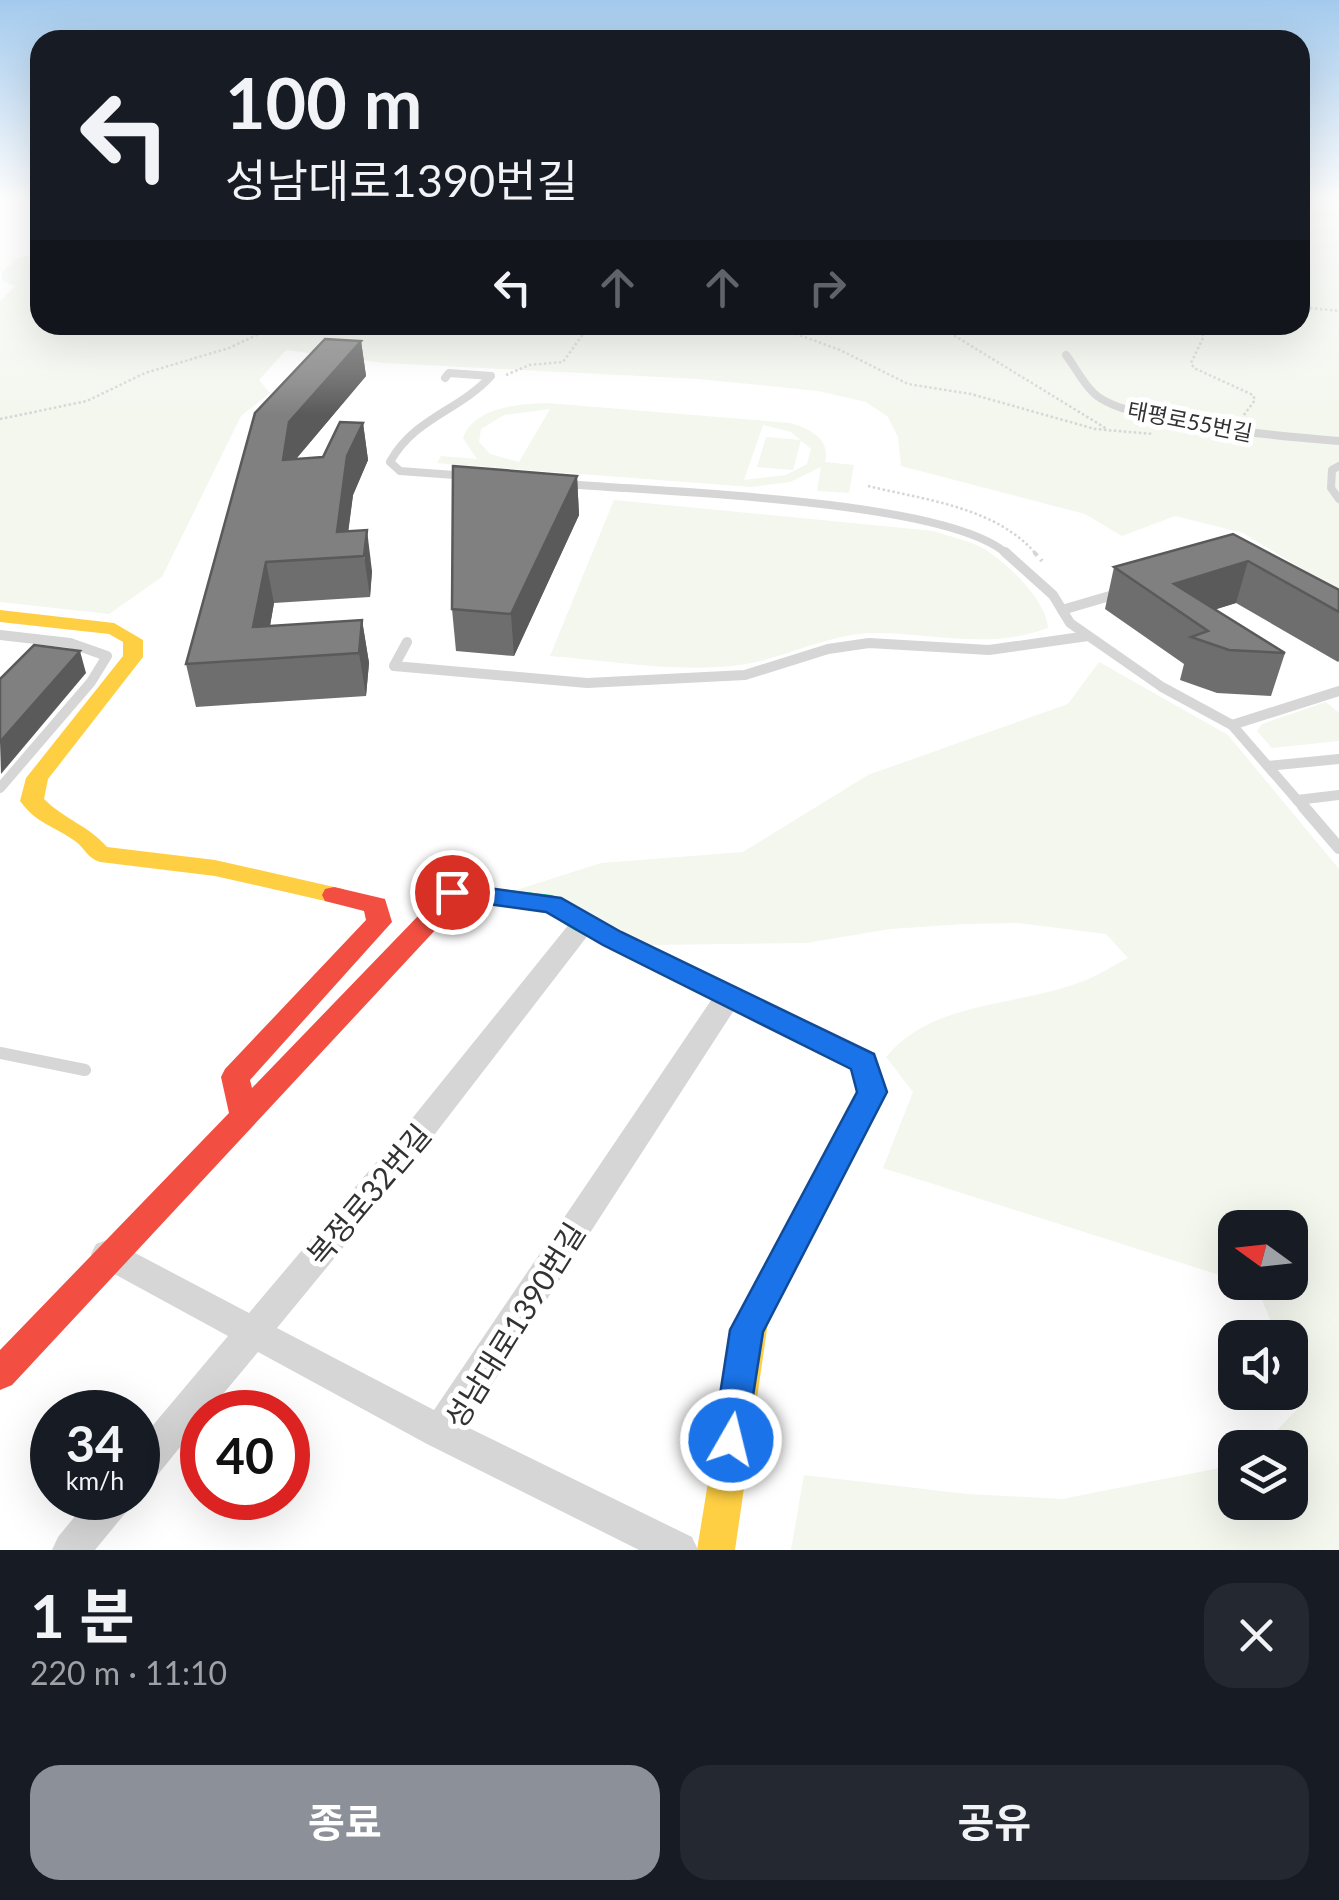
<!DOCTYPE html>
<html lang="ko">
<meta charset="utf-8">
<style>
:root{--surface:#171b24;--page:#242831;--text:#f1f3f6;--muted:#9ea1a6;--accent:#8c9099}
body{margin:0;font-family:Lato,"Noto Sans KR",sans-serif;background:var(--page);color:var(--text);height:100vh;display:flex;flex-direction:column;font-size:38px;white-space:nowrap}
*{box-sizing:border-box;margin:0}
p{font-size:32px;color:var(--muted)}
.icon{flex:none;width:55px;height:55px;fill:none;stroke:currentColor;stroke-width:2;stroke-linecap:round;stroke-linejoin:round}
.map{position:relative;height:1550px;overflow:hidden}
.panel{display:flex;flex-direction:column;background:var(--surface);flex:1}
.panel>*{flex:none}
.banner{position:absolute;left:30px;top:30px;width:1280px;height:305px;border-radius:30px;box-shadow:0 10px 40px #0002;background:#171b24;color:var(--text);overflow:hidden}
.needle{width:65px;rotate:285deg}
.tools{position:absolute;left:1218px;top:1210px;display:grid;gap:20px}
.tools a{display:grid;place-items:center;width:90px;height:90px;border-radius:20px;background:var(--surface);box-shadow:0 10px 40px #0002;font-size:50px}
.speed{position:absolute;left:30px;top:1390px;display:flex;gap:20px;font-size:50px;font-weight:700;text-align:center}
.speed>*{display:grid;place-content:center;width:130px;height:130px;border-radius:50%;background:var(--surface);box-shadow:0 10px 40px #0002;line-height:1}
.speed small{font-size:25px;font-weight:400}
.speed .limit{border:15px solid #d22;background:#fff;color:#111}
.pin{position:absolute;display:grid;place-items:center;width:85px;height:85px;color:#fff;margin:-42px;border:5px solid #fff;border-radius:50%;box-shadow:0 2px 10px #0007}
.me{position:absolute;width:110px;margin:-55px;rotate:8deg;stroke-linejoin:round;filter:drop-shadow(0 0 8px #0008)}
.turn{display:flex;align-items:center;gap:35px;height:210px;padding:0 30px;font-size:45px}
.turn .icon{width:130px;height:130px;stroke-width:2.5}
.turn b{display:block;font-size:70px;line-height:85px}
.lanes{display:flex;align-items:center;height:95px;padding:0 30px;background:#0003;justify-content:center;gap:50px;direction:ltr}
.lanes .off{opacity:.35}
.round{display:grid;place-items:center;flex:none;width:105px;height:105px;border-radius:30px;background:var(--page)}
.head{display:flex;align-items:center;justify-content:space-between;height:170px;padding:0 30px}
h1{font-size:60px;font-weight:700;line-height:75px}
.button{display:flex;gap:20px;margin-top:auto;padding:20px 30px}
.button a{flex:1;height:115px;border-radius:30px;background:var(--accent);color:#fff;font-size:40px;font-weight:700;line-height:115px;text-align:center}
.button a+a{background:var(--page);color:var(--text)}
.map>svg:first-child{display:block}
.green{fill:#f3f7ee;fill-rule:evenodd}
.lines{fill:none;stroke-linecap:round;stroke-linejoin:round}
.path-far1{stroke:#d6d6d6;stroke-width:2.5;stroke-dasharray:2.5 2.5;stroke-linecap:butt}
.path{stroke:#d6d6d6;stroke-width:4;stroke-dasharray:5 5;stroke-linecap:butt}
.lane-far2{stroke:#d6d6d6;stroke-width:8}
.lane-far1{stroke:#d6d6d6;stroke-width:10}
.lane{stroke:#d6d6d6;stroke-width:12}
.street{fill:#d6d6d6;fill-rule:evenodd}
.fast{fill:#16e098;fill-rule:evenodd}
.slow{fill:#ffcf43;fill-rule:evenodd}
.jam{fill:#f24e42;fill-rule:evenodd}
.wall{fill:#6e6e6e}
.shaded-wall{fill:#5a5a5a}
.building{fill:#808080;stroke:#5a5a5a;stroke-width:2.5}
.route{fill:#1a73e8;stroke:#114b97;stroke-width:2.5}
.labels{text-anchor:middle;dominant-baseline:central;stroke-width:10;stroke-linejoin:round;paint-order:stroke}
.far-street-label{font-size:22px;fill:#323232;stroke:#fff}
.near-street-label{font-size:30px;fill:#323232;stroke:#fff}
</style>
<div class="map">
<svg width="1339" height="1550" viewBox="0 0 1339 1550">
<rect width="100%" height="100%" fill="#fff"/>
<g class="green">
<polygon points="1300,198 1339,199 1339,591 1243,533 1175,516 1122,536 1085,514 901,466 898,437 888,417 866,402 818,391 699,379 384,363 286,350 259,380 270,393 241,416 162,577 109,614 0,602 0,301 15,286 3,281 1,273 17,258 40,252 40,325 1300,325"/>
<path d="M546,403l244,20c20,6 41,16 35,39l29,3 -5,28 -32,-2 4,-24 -31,15 -39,5 -314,-24 4,-7 36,3 -14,-21c11,-31 55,-34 83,-35zM550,409l-31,53 -29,-8 -11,-12 2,-13 23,-14zM763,425l28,7 20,17 -4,15 -21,11 -42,5z"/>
<polygon points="766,437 801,440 793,470 757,467"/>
<path d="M614,500l320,31c16,6 37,10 52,19 23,15 60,50 62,78 -59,22 -115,5 -174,5 -47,1 -88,25 -134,32 -62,8 -128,-4 -190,-9z"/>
<path d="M1099,662l129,73 111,134v681h-548l13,-75 163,19 95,5 173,-34v37h55v-54l-29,-1 42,-44 -13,-32v-33l-13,-1 -20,-50 -14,-4 47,-1v-54h-55v52l-352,-112 30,-76 -27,-35c48,-58 135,-50 200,-77 15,-6 28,-15 42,-22l-22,-24 -88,-11 -53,1 -75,5 -84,14 -154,2 -142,-53 91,-29 142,-11 125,-77 200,-71z"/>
<polygon points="1326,702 1339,713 1339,741 1272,748 1257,731 1262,724"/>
</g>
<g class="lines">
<g class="path-far1">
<polyline points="1300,307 1339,311"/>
<polyline points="772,325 840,350 908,384 971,394 1095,429 1153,434"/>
<polyline points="937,325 1107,429"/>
<polyline points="1190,325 1204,336 1191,363 1194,368 1253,395 1255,400 1243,416"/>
<polyline points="506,375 529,365 563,362 586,330 604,325"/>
<polyline points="0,419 87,401 145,373 229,348 278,325"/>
<path d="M868,486c57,14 128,21 168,68"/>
</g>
<polyline class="path" points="1034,552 1042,561"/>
<g class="lane-far2">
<path d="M1066,355c10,13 20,34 34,43 39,26 188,39 239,43"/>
<path d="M445,378l4,-5 42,3c-32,35 -77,42 -101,86l10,9 68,5"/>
<polyline points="1339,466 1332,470 1331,488 1339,499"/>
<path d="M566,484c92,8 380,15 441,70"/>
</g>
<g class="lane-far1">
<polyline points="1005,552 1053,595 1070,623 1162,687 1232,725 1305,809"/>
<polyline points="1062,610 1120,593"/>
<polyline points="0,635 70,643 107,656 91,682 0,788"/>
<polyline points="407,642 394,666 587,683 745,675 828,649 869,643 989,650 1088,636"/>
<polyline points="1232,725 1339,691"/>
<polyline points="1268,766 1339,759"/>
<polyline points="1297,800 1339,795"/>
</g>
<g class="lane">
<polyline points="1303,806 1339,848"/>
<polyline points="0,1053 85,1070"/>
</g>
<g class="street">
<polygon points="583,915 592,918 596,924 592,930 411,1165 277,1328 434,1410 718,990 728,987 738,990 741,997 738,1004 465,1426 692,1537 698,1550 639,1550 427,1444 258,1352 208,1412 202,1412 202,1420 151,1483 138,1488 138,1443 228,1336 96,1264 91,1254 96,1244 107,1240 118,1244 249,1313 389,1147 574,918"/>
<polygon points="90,1498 132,1498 127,1511 95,1550 52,1550 58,1537"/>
</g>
<polygon class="fast" points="456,884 552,895 592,918 874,1054 886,1093 763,1333 751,1337 739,1333 734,1322 858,1093 851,1068 574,930 546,912 447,898 444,892 447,886"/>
<g class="slow">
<path d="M0,610l114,13 29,17v17l-95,122 -4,20c20,20 45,27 63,48l108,13 119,27 9,2 3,6 -3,6 -9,2 -119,-27 -115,-14c-13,-4 -15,-14 -25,-21 -22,-16 -37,-16 -55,-40l6,-23 97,-122v-14l-14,-8 -109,-12z"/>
<polygon points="751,1307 763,1311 768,1322 735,1550 697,1550 734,1322 739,1311"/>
</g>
<polygon class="jam" points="456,884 465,886 468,892 465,898 12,1385 0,1390 0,1350 229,1113 221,1077 225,1069 366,920 364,911 325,901 322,895 325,889 334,887 385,899 392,922 250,1080 252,1088 447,886"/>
</g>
<g class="wall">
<polygon points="361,341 366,376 296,459 323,457 363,423 368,460 353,495 348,531 372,571 370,597 274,603 270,626 362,620 369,663 366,696 196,707 186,664 255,413"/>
<polygon points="577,476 579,515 514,656 456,651 452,609"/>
<polygon points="1233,534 1339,590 1339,661 1338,662 1236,603 1215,609 1285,653 1271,696 1217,693 1180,680 1184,664 1105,609 1114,567"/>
</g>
<g class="shaded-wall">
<polygon points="361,341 366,376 296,459 283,460 289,422"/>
<polygon points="363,423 368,460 353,495 345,557 337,532 347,456"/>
<polygon points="577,476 579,515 514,656 511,614"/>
<polygon points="367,530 372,571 370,597 364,556"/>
<polygon points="1248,561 1236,603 1189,618 1174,584"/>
<polygon points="266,562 274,603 264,659 253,627"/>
<polygon points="362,620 369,663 366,696 359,653"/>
<polygon points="80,651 86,673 1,774 0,742"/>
</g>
<g class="building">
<polygon points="325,339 361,341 289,422 283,460 323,457 340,422 363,423 347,456 337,532 367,530 364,556 266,562 253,627 362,620 359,653 186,664 255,413"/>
<polygon points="453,466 577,476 511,614 452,609"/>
<polygon points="1233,534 1339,590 1339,612 1248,561 1174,584 1285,653 1229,650 1191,637 1208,631 1114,567"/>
<polygon points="34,645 80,651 0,742 0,679"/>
</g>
<linearGradient id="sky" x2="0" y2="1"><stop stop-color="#a3caed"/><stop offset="0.48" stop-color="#fff"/><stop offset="1" stop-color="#fff" stop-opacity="0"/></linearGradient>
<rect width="1339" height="415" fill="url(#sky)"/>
<polygon class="route" points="452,883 561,898 621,932 874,1054 887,1092 763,1332 744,1453 731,1458 718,1453 713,1440 730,1330 857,1092 851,1069 603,945 546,912 443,898 439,892"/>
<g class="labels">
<g class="far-street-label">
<text transform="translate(1190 421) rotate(11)">태평로55번길</text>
</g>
<g class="near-street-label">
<text transform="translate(368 1194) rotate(-50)">복정로32번길</text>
<text transform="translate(514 1325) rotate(-58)">성남대로1390번길</text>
</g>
</g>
</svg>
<div class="tools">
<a><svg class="needle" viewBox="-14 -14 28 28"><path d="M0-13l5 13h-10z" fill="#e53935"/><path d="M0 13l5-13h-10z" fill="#9ea1a6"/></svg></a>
<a><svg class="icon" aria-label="sound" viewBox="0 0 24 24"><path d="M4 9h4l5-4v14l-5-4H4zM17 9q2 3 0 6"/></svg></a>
<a><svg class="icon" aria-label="layers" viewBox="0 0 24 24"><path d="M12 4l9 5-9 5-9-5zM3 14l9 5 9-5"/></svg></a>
</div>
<div class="speed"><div>34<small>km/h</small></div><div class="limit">40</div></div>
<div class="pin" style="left:452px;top:892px;background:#d93025"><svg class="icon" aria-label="arrive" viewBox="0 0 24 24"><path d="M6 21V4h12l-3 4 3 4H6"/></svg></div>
<svg class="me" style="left:731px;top:1440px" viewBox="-20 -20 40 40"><circle r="17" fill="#1a73e8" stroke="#fff" stroke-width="3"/><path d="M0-11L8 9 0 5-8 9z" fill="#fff"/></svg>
<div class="banner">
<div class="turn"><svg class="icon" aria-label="left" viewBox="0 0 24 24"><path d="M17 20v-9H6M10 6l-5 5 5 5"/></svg><div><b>100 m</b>성남대로1390번길</div></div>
<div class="lanes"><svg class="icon" aria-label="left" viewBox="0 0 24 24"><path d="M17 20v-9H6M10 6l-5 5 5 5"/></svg><svg class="icon off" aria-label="ahead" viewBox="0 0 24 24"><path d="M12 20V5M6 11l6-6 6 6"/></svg><svg class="icon off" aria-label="ahead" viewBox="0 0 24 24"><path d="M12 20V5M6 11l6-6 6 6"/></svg><svg class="icon off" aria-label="right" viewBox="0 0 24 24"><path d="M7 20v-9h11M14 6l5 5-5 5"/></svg></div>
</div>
</div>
<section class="panel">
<div class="head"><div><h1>1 분</h1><p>220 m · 11:10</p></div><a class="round"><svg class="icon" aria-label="close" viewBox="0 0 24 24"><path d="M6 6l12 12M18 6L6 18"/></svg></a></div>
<div class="button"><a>종료</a><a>공유</a></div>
</section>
